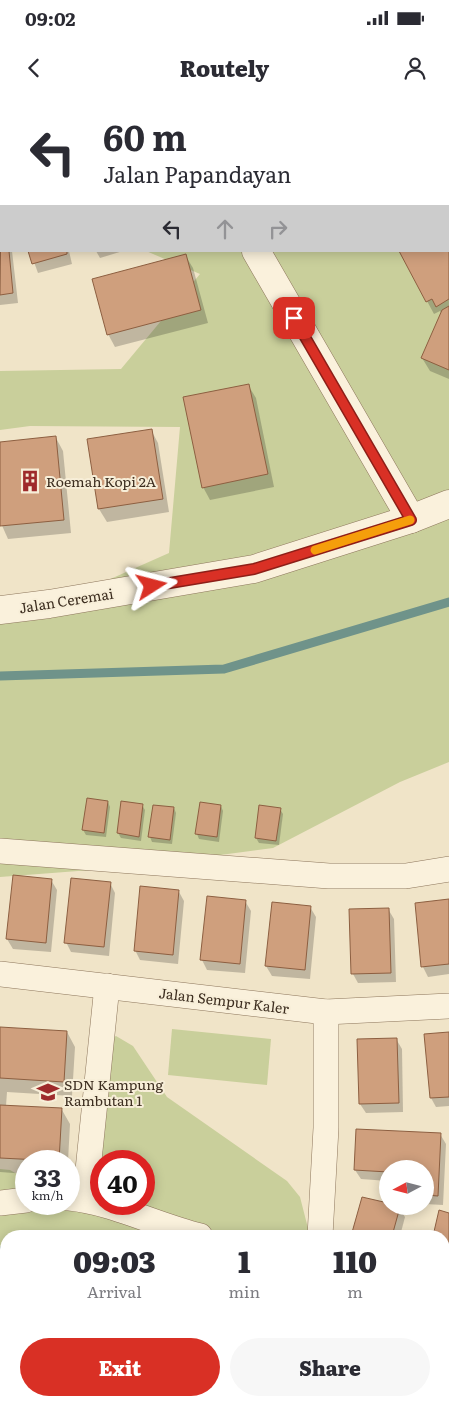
<!DOCTYPE html>
<style>
:root{--surface:#fff;--page:#f7f7f7;--text:#2b2b33;--muted:#7c7c81;--accent:#d93025}
body{margin:0;font-family:Literata,serif;background:var(--page);color:var(--text);height:100vh;display:flex;flex-direction:column;font-size:19px;white-space:nowrap}
*{box-sizing:border-box;margin:0}
p{font-size:16px;color:var(--muted)}
.icon{flex:none;width:28px;height:28px;fill:none;stroke:currentColor;stroke-width:2;stroke-linecap:round;stroke-linejoin:round}
.map{position:relative;flex:1;overflow:hidden}
.panel{position:absolute;left:0px;top:1130px;width:450px;height:176px;display:flex;flex-direction:column;background:var(--surface);border-radius:20px 20px 0 0;box-shadow:0 2px 12px #0003}
.panel>*{flex:none}
.hud{position:absolute;left:0px;top:0px;width:450px;height:152px;box-shadow:0 2px 12px #0003;background:#fff;color:var(--text);overflow:hidden}
.needle{width:32px;rotate:263deg}
.fabs{position:absolute;left:379px;top:1060px;display:grid;gap:10px}
.fabs a{display:grid;place-items:center;width:55px;height:55px;border-radius:50%;background:var(--surface);box-shadow:0 2px 12px #0003;font-size:25px}
.speed{position:absolute;left:15px;top:1050px;display:flex;gap:10px;font-size:25px;font-weight:700;text-align:center}
.speed>*{display:grid;place-content:center;width:65px;height:65px;border-radius:50%;background:var(--surface);box-shadow:0 2px 12px #0003;line-height:1}
.speed small{font-size:12px;font-weight:400}
.speed .limit{border:8px solid #d22;background:#fff;color:#111}
.pin{position:absolute;display:grid;place-items:center;width:42px;height:42px;color:#fff;margin:-21px;border-radius:10px;box-shadow:0 2px 8px #0006}
.me{position:absolute;width:55px;margin:-28px;rotate:81deg;stroke-linejoin:round;filter:drop-shadow(0 0 4px #0008)}
.turn{display:flex;align-items:center;gap:18px;height:105px;padding:0 20px;font-size:22px}
.turn .icon{width:65px;height:65px;stroke-width:2.5}
.turn b{display:block;font-size:35px;line-height:42px}
.lanes{display:flex;align-items:center;height:48px;padding:0 20px;background:#0003;justify-content:center;gap:25px;direction:ltr}
.lanes .off{opacity:.35}
.eta{display:flex;justify-content:space-evenly;align-items:center;height:85px;text-align:center}
.eta b{font-size:30px;font-weight:800;line-height:35px}
.primary-button{display:flex;gap:10px;margin-top:auto;padding:10px 20px}
.primary-button a{flex:1;height:58px;border-radius:30px;background:var(--accent);color:#fff;font-size:20px;font-weight:800;line-height:58px;text-align:center}
.primary-button a+a{background:var(--page);color:var(--text)}
.status{display:flex;justify-content:space-between;align-items:center;height:35px;padding:0 25px;background:var(--surface);direction:ltr}
.status svg{height:14px;fill:currentColor}
header{display:flex;justify-content:space-between;align-items:center;height:65px;padding:0 20px;background:var(--surface);font-size:22px;font-weight:800}
.map>svg:first-child{display:block}
.green{fill:#c9cf9b;fill-rule:evenodd}
.water{fill:#a9c4bc;stroke:#6f938a}
.shadow{fill:#0003}
.lines{fill:none;stroke-linecap:round;stroke-linejoin:round}
.stream{stroke:#6f938a;stroke-width:9}
.building{fill:#cf9f7d;stroke:#8d5f41}
.minor-casing{stroke:#8d765c;stroke-width:26}
.tertiary-casing{stroke:#8d765c;stroke-width:29}
.minor{stroke:#faf1dc;stroke-width:25}
.tertiary{stroke:#faf1dc;stroke-width:28}
.route-casing{stroke:#8d1f18;stroke-width:12}
.route{stroke:#d93025;stroke-width:9}
.slow{stroke:#f59e0b;stroke-width:9}
.labels{text-anchor:middle;dominant-baseline:central;stroke-width:4;stroke-linejoin:round;paint-order:stroke}
.poi-label{font-size:14px;fill:#3d2e20;stroke:#f7eed8;text-anchor:start}
.street-label{font-size:14px;fill:#3d2e20;stroke:#f7eed8}
</style>
<div class="status"><b>09:02</b><svg viewBox="0 0 49 12"><path d="M0 12V9h3v3zM5 12V6h3v6zM10 12V3h3v9zM15 12V0h3v12zM26 1h20v11H26zM47 4h2v5h-2z"/></svg></div>
<header><svg class="icon" aria-label="back" viewBox="0 0 24 24"><path d="M15 5l-7 7 7 7"/></svg>Routely<svg class="icon" aria-label="person" viewBox="0 0 24 24"><circle cx="12" cy="8" r="4"/><path d="M4 21q1-7 8-7t8 7"/></svg></header>
<div class="map">
<svg width="449" height="1306" viewBox="0 0 449 1306">
<rect width="100%" height="100%" fill="#f0e4c8"/>
<g class="green">
<polygon points="0,0 449,0 449,662 400,682 273,748 130,767 0,777 0,514 45,508 169,453 180,327 30,326 0,330 0,271 121,269 200,174 146,151 449,151 449,1 1,1 0,140"/>
<polygon points="172,929 271,939 267,985 168,975"/>
<path d="M116,936l17,10 34,51 120,84 13,16 10,39h-304v10l-6,1v-78l10,1 16,9v25h43v-30l23,-6 11,-18 -9,-21 3,-84zM101,1061h43v43h-43z"/>
<polygon points="71,1300 148,1300 152,1301 121,1306 76,1306"/>
</g>
<g class="water">
<polygon points="6,1146 6,1236 0,1233 0,1147"/>
<polygon points="444,1251 449,1253 449,1306 170,1306 151,1300 444,1300"/>
</g>
<g class="shadow">
<polygon points="266,0 296,0 296,1 267,1"/>
<polygon points="300,0 351,0 352,1 301,1"/>
<polygon points="0,112 1,151 12,151 18,203 0,205"/>
<polygon points="449,146 449,279 430,271 422,258 442,214 440,211 434,214 427,201 449,151"/>
<polygon points="30,151 69,151 72,164 38,173"/>
<polygon points="96,151 123,151 100,158"/>
<polygon points="185,155 193,168 208,223 115,247 108,234"/>
<polygon points="248,285 256,298 274,387 210,400 203,387"/>
<polygon points="151,330 158,343 169,412 107,422 99,409 88,341"/>
<polygon points="56,338 63,351 71,433 8,439 0,421 0,343"/>
<polygon points="108,702 110,707 106,737 86,735 83,730"/>
<polygon points="142,705 145,710 141,741 121,738 118,733"/>
<polygon points="221,706 223,711 219,742 199,739 197,734"/>
<polygon points="174,708 176,713 172,744 152,742 150,737"/>
<polygon points="280,709 283,714 279,745 259,743 256,738"/>
<polygon points="51,780 57,790 51,852 13,849 7,839"/>
<polygon points="110,783 115,793 109,856 71,852 66,842"/>
<polygon points="179,792 184,801 178,864 140,860 135,850"/>
<polygon points="245,801 251,811 245,873 207,870 202,860"/>
<polygon points="449,801 449,874 428,877 423,867 416,804"/>
<polygon points="310,807 316,817 310,879 272,876 266,866"/>
<polygon points="388,809 394,819 396,882 358,883 353,874"/>
<polygon points="0,928 67,932 75,947 72,996 7,992 6,1006 62,1010 70,1024 68,1061 26,1061 26,1074 0,1072"/>
<polygon points="449,933 449,1006 436,1007 431,998"/>
<polygon points="396,939 402,949 403,1012 366,1013 360,1004"/>
<polygon points="440,1034 446,1044 443,1105 425,1104 425,1069 388,1069 388,1081 361,1079 355,1070"/>
<polygon points="363,1098 399,1108 405,1117 400,1136 353,1136"/>
<polygon points="440,1112 449,1114 449,1187 444,1186 444,1136 434,1136"/>
<polygon points="0,1277 5,1282 4,1306 0,1306"/>
<polygon points="11,1300 44,1300 45,1306 10,1306"/>
</g>
<g class="lines">
<polyline class="stream" points="0,576 224,569 449,502"/>
</g>
<g class="building">
<polygon points="299,0 351,0 352,1 299,1"/>
<polygon points="1,110 1,151 9,151 13,193 0,195"/>
<polygon points="449,145 449,199 436,207 432,199 426,202 399,151 449,151"/>
<polygon points="28,151 67,151 67,154 32,164"/>
<polygon points="186,154 201,210 107,235 92,179"/>
<polygon points="449,206 449,270 421,258 442,210"/>
<polygon points="249,284 268,374 202,388 183,297"/>
<polygon points="152,329 163,399 98,409 87,339"/>
<polygon points="56,336 64,420 0,426 0,342"/>
<polygon points="87,698 108,701 104,733 82,730"/>
<polygon points="121,701 143,704 139,737 117,733"/>
<polygon points="200,702 221,705 217,737 195,734"/>
<polygon points="153,705 174,707 170,740 148,737"/>
<polygon points="259,705 281,708 276,741 255,738"/>
<polygon points="13,775 52,779 46,843 6,839"/>
<polygon points="71,778 111,782 104,847 64,843"/>
<polygon points="140,786 179,790 173,855 134,851"/>
<polygon points="207,796 246,800 240,864 200,860"/>
<polygon points="449,799 449,864 421,867 415,803"/>
<polygon points="272,802 311,806 305,870 265,866"/>
<polygon points="389,808 391,873 351,874 349,809"/>
<polygon points="0,927 67,931 64,982 0,978"/>
<polygon points="449,932 449,997 430,998 424,934"/>
<polygon points="397,938 399,1003 359,1004 357,939"/>
<polygon points="0,1005 62,1008 59,1061 0,1058"/>
<polygon points="356,1029 441,1033 438,1096 425,1095 425,1069 388,1069 388,1072 354,1070"/>
<polygon points="362,1097 388,1103 388,1106 400,1107 392,1136 351,1136"/>
<polygon points="439,1110 449,1113 449,1179 444,1178 444,1136 433,1136"/>
<polygon points="10,1300 40,1300 39,1306 9,1306"/>
</g>
<g class="lines">
<g class="minor-casing">
<g id="minor">
<polyline points="140,1 145,0"/>
<polyline points="0,39 1,39"/>
<polyline points="0,751 329,776 406,776 449,769"/>
<polyline points="0,874 326,912 449,906"/>
<path d="M69,1098c39,3 90,28 131,38"/>
<polyline points="85,1099 107,886"/>
<polyline points="0,1103 26,1100"/>
<polyline points="320,1136 326,1028 326,912"/>
<polyline points="444,1207 449,1209"/>
<polyline points="138,1306 138,1300"/>
</g>
</g>
<g class="tertiary-casing">
<g id="tertiary">
<polyline points="179,0 179,1"/>
<polyline points="256,151 411,419"/>
<polyline points="0,510 49,504 254,469 411,419 449,404"/>
</g>
</g>
<use href="#minor" class="minor"/>
<use href="#tertiary" class="tertiary"/>
</g>
<g class="lines">
<g class="route-casing">
<polyline id="route" points="152,486 254,469 411,420 294,218"/>
</g>
<use href="#route" class="route"/>
<polyline class="slow" points="315,450 410,420"/>
</g>
<defs>
<g id="building-bare" transform="scale(1.725)"><path d="M-4-6H4V6H1V3H-1V6H-4ZM-2.5-4.3h1.7v1.8h-1.7ZM.8-4.3h1.7v1.8H.8ZM-2.5-1h1.7V.8h-1.7ZM.8-1h1.7V.8H.8Z" fill="#9e2a2b" stroke="#f7eed8" stroke-width="2.5" paint-order="stroke"/></g>
<g id="school-bare" transform="scale(1.725)"><path d="M0-5L7-2L0 1L-7-2ZM-4 1L0 2.5L4 1V4Q0 6-4 4Z" fill="#9e2a2b" stroke="#f7eed8" stroke-width="2.5" paint-order="stroke"/></g>
</defs>
<g fill-rule="evenodd">
<use href="#building-bare" x="30" y="381"/>
<use href="#school-bare" x="48" y="992"/>
</g>
<g class="labels">
<g class="poi-label">
<text x="46" y="381">Roemah Kopi 2A</text>
<text x="64" y="984">SDN Kampung<tspan x="64" dy="16">Rambutan 1</tspan></text>
</g>
<g class="street-label">
<text transform="translate(66 500) rotate(-9)">Jalan Ceremai</text>
<text transform="translate(224 900) rotate(7)">Jalan Sempur Kaler</text>
</g>
</g>
</svg>
<div class="fabs">
<a><svg class="needle" viewBox="-14 -14 28 28"><path d="M0-13l5 13h-10z" fill="#e53935"/><path d="M0 13l5-13h-10z" fill="#7c7c81"/></svg></a>
</div>
<div class="speed"><div>33<small>km/h</small></div><div class="limit">40</div></div>
<div class="pin" style="left:294px;top:218px;background:#d93025"><svg class="icon" aria-label="arrive" viewBox="0 0 24 24"><path d="M6 21V4h12l-3 4 3 4H6"/></svg></div>
<svg class="me" style="left:152px;top:486px" viewBox="-20 -20 40 40"><path d="M0-17L14 15 0 8-14 15z" fill="#d93025" stroke="#fff" stroke-width="4"/></svg>
<div class="hud">
<div class="turn"><svg class="icon" aria-label="left" viewBox="0 0 24 24"><path d="M17 20v-9H6M10 6l-5 5 5 5"/></svg><div><b>60 m</b>Jalan Papandayan</div></div>
<div class="lanes"><svg class="icon" aria-label="left" viewBox="0 0 24 24"><path d="M17 20v-9H6M10 6l-5 5 5 5"/></svg><svg class="icon off" aria-label="ahead" viewBox="0 0 24 24"><path d="M12 20V5M6 11l6-6 6 6"/></svg><svg class="icon off" aria-label="right" viewBox="0 0 24 24"><path d="M7 20v-9h11M14 6l5 5-5 5"/></svg></div>
</div>
<section class="panel">
<div class="eta">
<div><b>09:03</b><p>Arrival</p></div>
<div><b>1</b><p>min</p></div>
<div><b>110</b><p>m</p></div>
</div>
<div class="primary-button"><a>Exit</a><a>Share</a></div>
</section>
</div>
